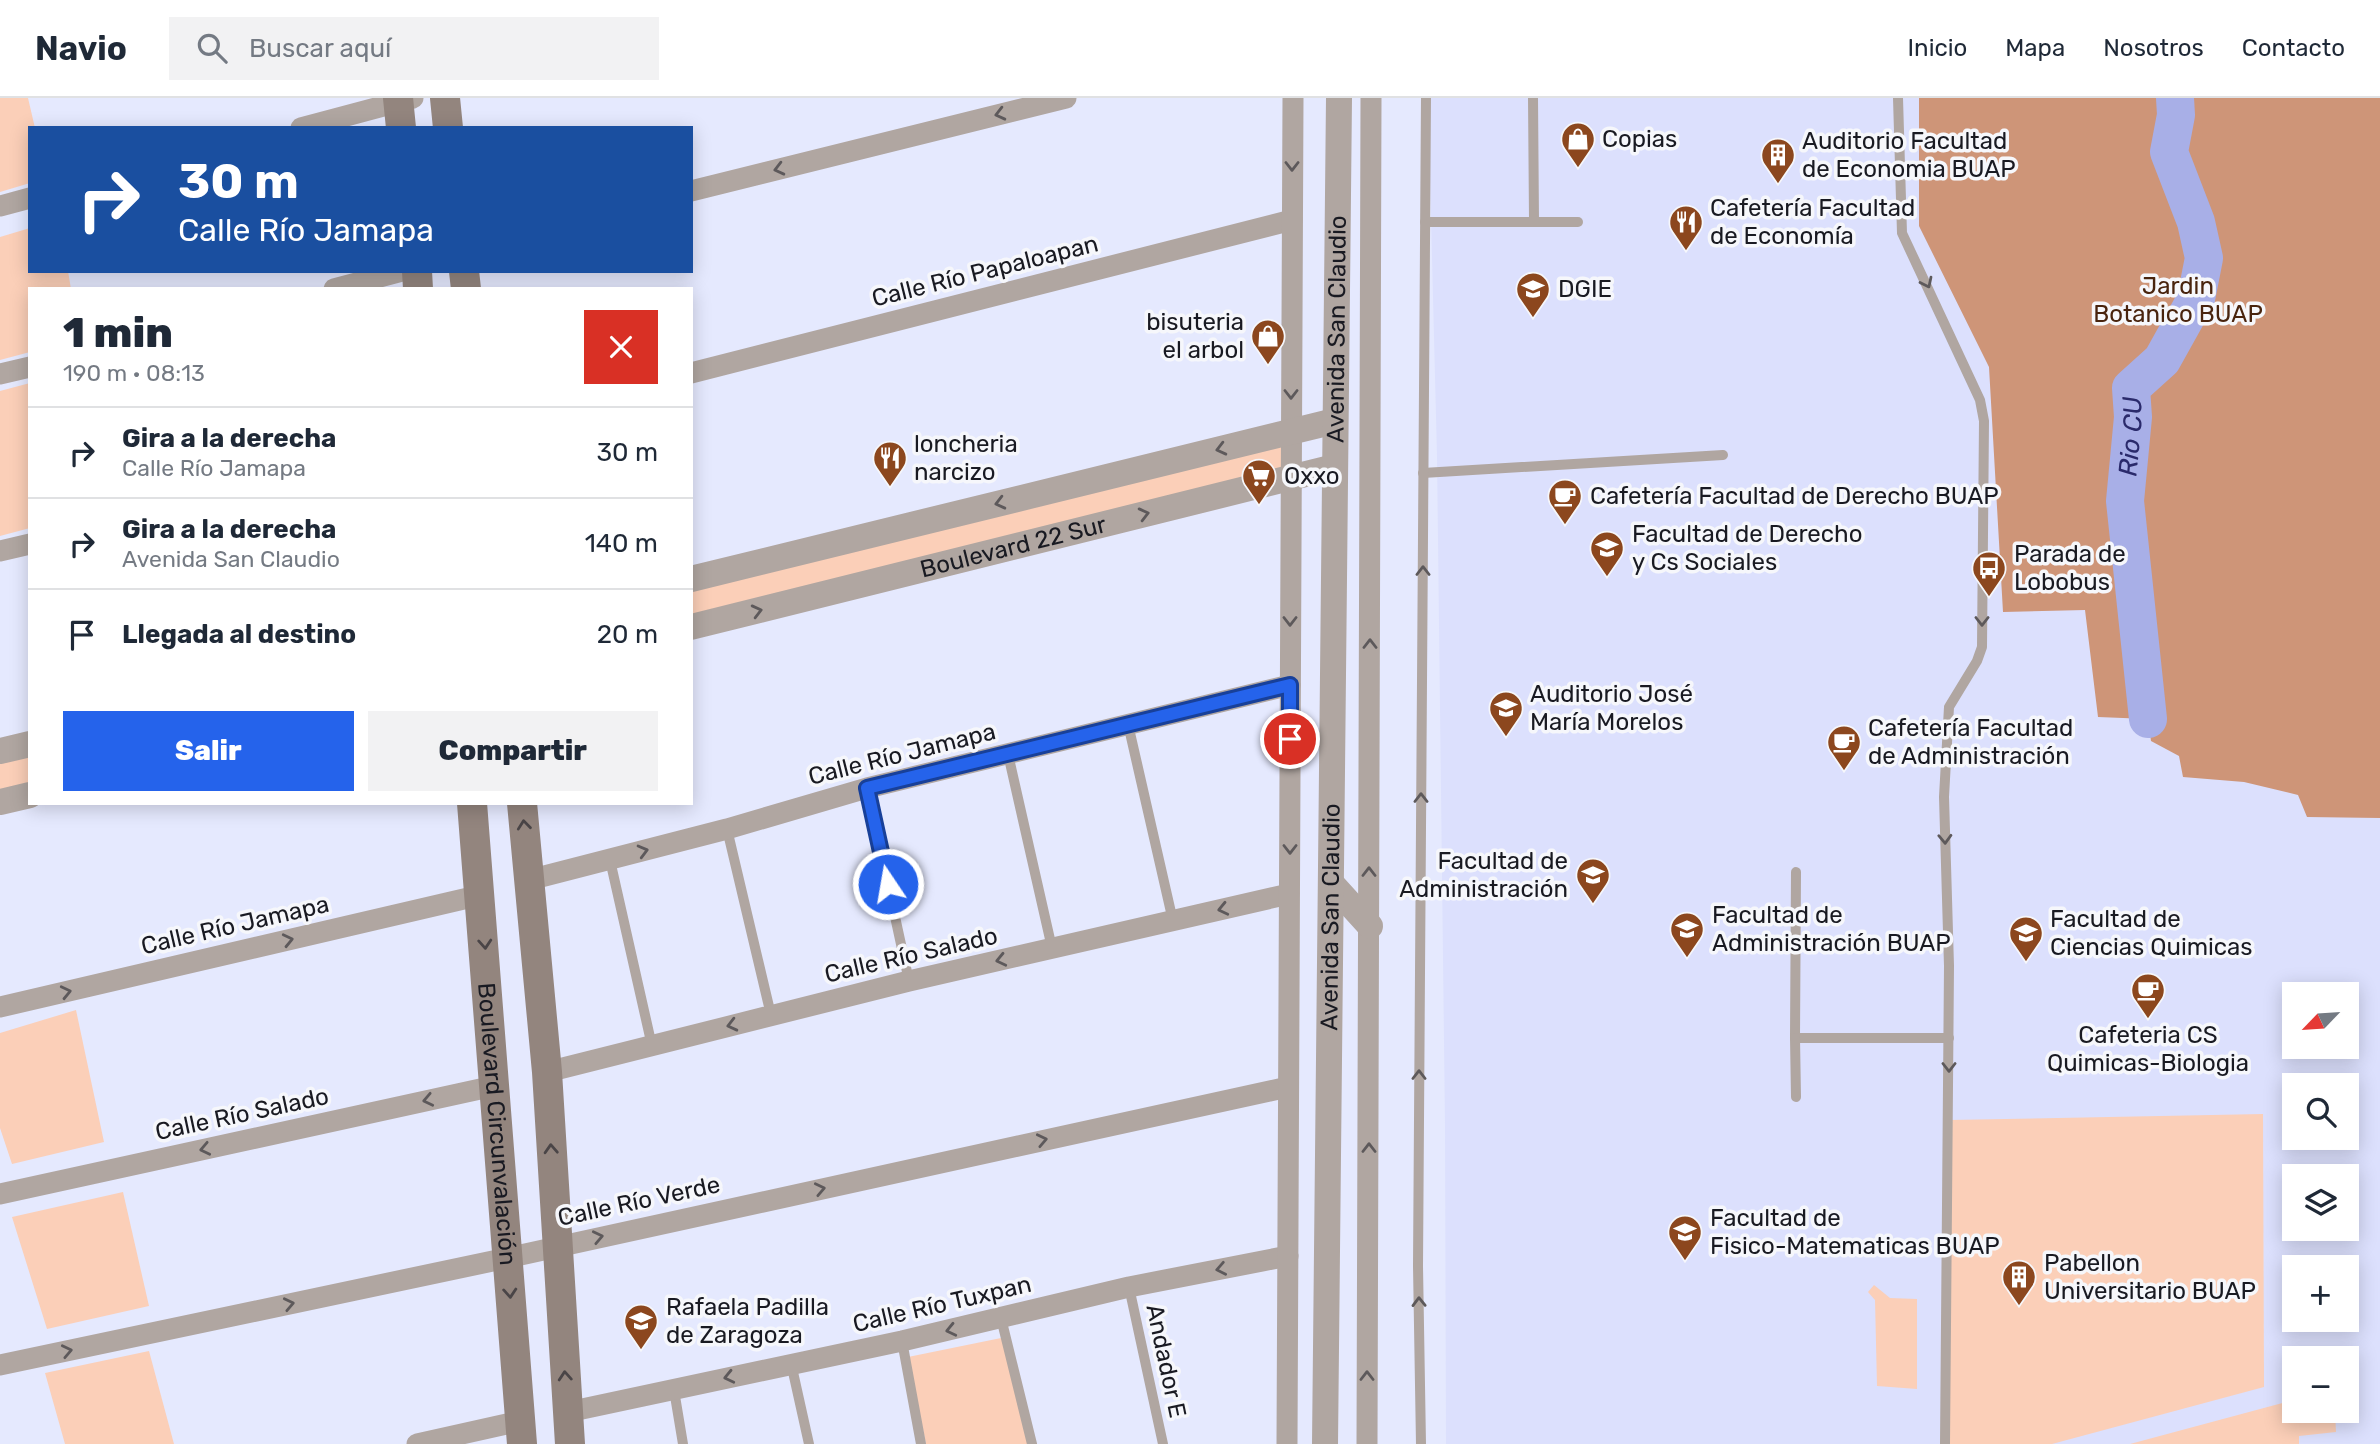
<!DOCTYPE html>
<html lang="es">
<meta charset="utf-8">
<style>
:root{--surface:#fff;--page:#f2f2f3;--text:#1f2937;--muted:#747a83;--line:#e0e1e3;--accent:#2563eb}
body{margin:0;font-family:Rubik,sans-serif;background:var(--page);color:var(--text);height:100vh;display:flex;flex-direction:column;font-size:26px;white-space:nowrap}
*{box-sizing:border-box;margin:0}
p{font-size:23px;color:var(--muted)}
.icon{flex:none;width:38px;height:38px;fill:none;stroke:currentColor;stroke-width:2;stroke-linecap:round;stroke-linejoin:round}
.map{position:relative;flex:1;overflow:hidden}
.side{position:absolute;left:28px;top:189px;width:665px;height:518px;display:flex;flex-direction:column;background:var(--surface);border-radius:0px;box-shadow:0 4px 18px #0003}
.side>*{flex:none}
.guide{position:absolute;left:28px;top:28px;width:665px;height:147px;border-radius:0px;box-shadow:0 4px 18px #0003;background:#1a4fa0;color:#fff;overflow:hidden}
.needle{width:46px;rotate:245deg}
.controls{position:absolute;left:2282px;top:884px;display:grid;gap:14px}
.controls a{display:grid;place-items:center;width:77px;height:77px;border-radius:0px;background:var(--surface);box-shadow:0 4px 18px #0003;font-size:35px}
.pin{position:absolute;display:grid;place-items:center;width:60px;height:60px;color:#fff;margin:-30px;border:4px solid #fff;border-radius:50%;box-shadow:0 2px 7px #0007}
.me{position:absolute;width:77px;margin:-38px;rotate:348deg;stroke-linejoin:round;filter:drop-shadow(0 0 5px #0008)}
.turn{display:flex;align-items:center;gap:24px;height:147px;padding:0 35px;font-size:32px}
.turn .icon{width:91px;height:91px;stroke-width:2.5}
.turn b{display:block;font-size:49px;line-height:60px}
.round{display:grid;place-items:center;flex:none;width:74px;height:74px;border-radius:0px;background:var(--page)}
.overview{display:flex;align-items:center;justify-content:space-between;height:119px;padding:0 35px}
h1{font-size:42px;font-weight:800;line-height:52px}
.primary-button{display:flex;gap:14px;margin-top:auto;padding:14px 35px}
.primary-button a{flex:1;height:80px;border-radius:0px;background:var(--accent);color:#fff;font-size:28px;font-weight:800;line-height:80px;text-align:center}
.primary-button a+a{background:var(--page);color:var(--text)}
ul{padding:0;list-style:none}
li{display:flex;align-items:center;gap:21px;height:91px;padding:0 35px;border-top:2px solid var(--line)}
li div{flex:1}
li b{display:block;font-size:26px}
li em{font-style:normal}
header{display:flex;align-items:center;gap:42px;box-sizing:border-box;height:98px;padding:0 35px;background:var(--surface);border-bottom:2px solid var(--line)}
header strong{font-size:33px}
nav{display:flex;gap:38px;margin-inline-start:auto;font-size:24px}
.search{width:490px;height:63px;background:var(--page);display:flex;align-items:center;gap:18px;box-sizing:border-box;padding:0 24px;border-radius:0px;color:var(--muted);font-size:26px}
.map>svg:first-child{display:block}
.built{fill:#dce0fd;fill-rule:evenodd}
.green{fill:#fbcfb8}
.forest{fill:#ce9578}
.lines{fill:none;stroke-linecap:round;stroke-linejoin:round}
.river{stroke:#a8afe7;stroke-width:38}
.service{stroke:#b0a6a1;stroke-width:10}
.minor{stroke:#b0a6a1;stroke-width:21}
.tertiary{stroke:#b0a6a1;stroke-width:26}
.secondary{stroke:#93857e;stroke-width:30}
.oneway{stroke:#5d595b}
.oneway2{stroke:#4a4547}
.route-casing{stroke:#184099;stroke-width:18}
.route{stroke:#2563eb;stroke-width:12}
.labels{text-anchor:middle;dominant-baseline:central;stroke-width:7;stroke-linejoin:round;paint-order:stroke}
.poi-label{font-size:24px;fill:#191a22;stroke:#f6f7fb;text-anchor:start}
.street-label{font-size:24px;fill:#191a22;stroke:#f6f7fb}
.park-label{font-size:24px;fill:#49240e;stroke:#f6f7fb}
.water-label{font-size:26px;font-style:italic;fill:#2a2a6b;stroke:#f6f7fb}
</style>
<header>
<strong>Navio</strong>
<div class="search"><svg class="icon" aria-label="search" viewBox="0 0 24 24"><circle cx="10" cy="10" r="6"/><path d="M15 15l6 6"/></svg>Buscar aquí</div>
<nav><a>Inicio</a><a>Mapa</a><a>Nosotros</a><a>Contacto</a></nav>
</header>
<div class="map">
<svg width="2380" height="1346" viewBox="0 0 2380 1346">
<rect width="100%" height="100%" fill="#e5e9fe"/>
<path class="built" d="M1428,0h952v1346h-934l-1,-319 -8,-669zM2294,896h53v52h-53zM2294,987h53v53h-53zM2294,1078h53v52h-53zM2294,1169h53v53h-53zM2294,1260h53v52h-53z"/>
<g class="green">
<polygon points="0,0 28,0 35,30 30,30 30,85 0,94"/>
<polygon points="30,130 30,173 68,173 71,191 30,191 30,254 0,262 0,139"/>
<polygon points="30,285 30,430 0,438 0,293"/>
<polygon points="1291,333 1291,379 691,528 691,482"/>
<polygon points="30,645 30,696 0,703 0,653"/>
<polygon points="76,912 104,1044 12,1066 0,1030 0,935"/>
<polygon points="2263,1016 2264,1289 2052,1346 1945,1346 1949,1022"/>
<polygon points="123,1094 149,1208 47,1231 12,1119"/>
<polygon points="1874,1187 1890,1200 1917,1201 1917,1291 1877,1288 1875,1202 1868,1194"/>
<polygon points="1006,1239 1028,1346 926,1346 908,1259"/>
<polygon points="149,1253 174,1346 65,1346 45,1275"/>
<polygon points="2294,1302 2294,1312 2335,1313 2336,1334 2299,1338 2299,1346 2130,1346"/>
</g>
<polygon class="forest" points="1919,0 2380,0 2380,720 2307,719 2298,697 2244,684 2183,679 2179,658 2151,643 2148,621 2098,619 2085,512 2003,514 1989,269 1919,128"/>
<g class="lines">
<path class="river" id="s1" d="M2148,621l-23,-218 8,-84 -2,-29 31,-28 34,-61 8,-41 -8,-36 -27,-70 7,-37 -1,-17"/>
<g class="service">
<polyline points="1533,0 1534,122"/>
<polyline points="1898,0 1902,135 1980,302 1984,323 1982,549 1977,563 1949,609 1944,699 1949,868 1945,1346"/>
<polyline points="1425,124 1578,124"/>
<polyline points="1423,375 1723,357"/>
<polyline points="1128,626 1173,823"/>
<polyline points="1008,656 1052,850"/>
<polyline points="867,690 909,883"/>
<polyline points="727,731 771,917"/>
<polyline points="610,762 652,948"/>
<polyline points="1796,774 1795,940 1949,940"/>
<polyline points="1795,940 1796,999"/>
<polyline points="1129,1189 1163,1346"/>
<polyline points="1001,1220 1032,1346"/>
<polyline points="902,1243 921,1346"/>
<polyline points="791,1265 809,1346"/>
<polyline points="674,1292 683,1346"/>
<polyline points="1421,1346 1418,1168 1426,0"/>
</g>
<g class="minor">
<polyline points="301,30 413,0"/>
<polyline points="691,93 1066,0"/>
<polyline points="0,108 30,100"/>
<polyline points="334,191 402,173"/>
<polyline points="691,275 1292,122"/>
<polyline points="0,276 30,269"/>
<polyline points="0,453 30,446"/>
<polyline points="529,782 727,731 867,690 1290,587"/>
<polyline points="0,909 481,797"/>
<polyline points="547,974 909,883 1289,796"/>
<polyline points="0,1096 494,988"/>
<polyline points="0,1267 507,1160 1288,989"/>
<polyline points="568,1314 902,1243 1129,1189 1288,1158"/>
<polyline points="417,1346 520,1323"/>
<polyline points="1287,1346 1293,0"/>
<polyline points="1367,1346 1371,0"/>
</g>
<g class="tertiary">
<polyline points="691,481 1335,323"/>
<path id="s2" d="M691,529l643,-160"/>
<polyline points="0,653 30,646"/>
<polyline points="0,704 30,697"/>
<polyline points="1331,785 1370,828"/>
<path id="s3" d="M1325,1346l14,-1346"/>
</g>
<g class="secondary">
<polyline points="398,0 401,30"/>
<polyline points="445,0 448,30"/>
<polyline points="417,173 418,191"/>
<polyline points="464,173 466,191"/>
<path id="s4" d="M472,705l50,641"/>
<polyline points="522,705 547,974 570,1346"/>
</g>
</g>
<defs><path id="oneway-chevron" d="M-2-3.5L2.5 0L-2 3.5" fill="none" stroke-width="1.6" stroke-linecap="round" stroke-linejoin="round" transform="scale(1.75)"/></defs>
<g class="oneway">
<use href="#oneway-chevron" transform="translate(1000 16) rotate(166)"/>
<use href="#oneway-chevron" transform="translate(1292 68) rotate(90)"/>
<use href="#oneway-chevron" transform="translate(779 71) rotate(166)"/>
<use href="#oneway-chevron" transform="translate(1927 185) rotate(64)"/>
<use href="#oneway-chevron" transform="translate(1291 296) rotate(90)"/>
<use href="#oneway-chevron" transform="translate(1221 351) rotate(166)"/>
<use href="#oneway-chevron" transform="translate(1000 405) rotate(166)"/>
<use href="#oneway-chevron" transform="translate(1144 416) rotate(-14)"/>
<use href="#oneway-chevron" transform="translate(1423 473) rotate(-90)"/>
<use href="#oneway-chevron" transform="translate(757 513) rotate(-14)"/>
<use href="#oneway-chevron" transform="translate(1290 523) rotate(90)"/>
<use href="#oneway-chevron" transform="translate(1982 523) rotate(90)"/>
<use href="#oneway-chevron" transform="translate(1370 546) rotate(-90)"/>
<use href="#oneway-chevron" transform="translate(1421 700) rotate(-90)"/>
<use href="#oneway-chevron" transform="translate(1945 741) rotate(88)"/>
<use href="#oneway-chevron" transform="translate(1290 751) rotate(90)"/>
<use href="#oneway-chevron" transform="translate(643 753) rotate(-15)"/>
<use href="#oneway-chevron" transform="translate(1369 774) rotate(-90)"/>
<use href="#oneway-chevron" transform="translate(1223 811) rotate(167)"/>
<use href="#oneway-chevron" transform="translate(288 842) rotate(-13)"/>
<use href="#oneway-chevron" transform="translate(1001 862) rotate(167)"/>
<use href="#oneway-chevron" transform="translate(66 894) rotate(-13)"/>
<use href="#oneway-chevron" transform="translate(732 927) rotate(166)"/>
<use href="#oneway-chevron" transform="translate(1949 969) rotate(90)"/>
<use href="#oneway-chevron" transform="translate(1419 977) rotate(-90)"/>
<use href="#oneway-chevron" transform="translate(428 1002) rotate(168)"/>
<use href="#oneway-chevron" transform="translate(1042 1042) rotate(-12)"/>
<use href="#oneway-chevron" transform="translate(1369 1050) rotate(-90)"/>
<use href="#oneway-chevron" transform="translate(205 1051) rotate(168)"/>
<use href="#oneway-chevron" transform="translate(820 1091) rotate(-12)"/>
<use href="#oneway-chevron" transform="translate(598 1139) rotate(-12)"/>
<use href="#oneway-chevron" transform="translate(1221 1171) rotate(169)"/>
<use href="#oneway-chevron" transform="translate(1419 1204) rotate(-91)"/>
<use href="#oneway-chevron" transform="translate(289 1206) rotate(-12)"/>
<use href="#oneway-chevron" transform="translate(951 1232) rotate(167)"/>
<use href="#oneway-chevron" transform="translate(67 1253) rotate(-12)"/>
<use href="#oneway-chevron" transform="translate(1367 1278) rotate(-90)"/>
<use href="#oneway-chevron" transform="translate(729 1279) rotate(167)"/>
</g>
<g class="oneway2">
<use href="#oneway-chevron" transform="translate(524 727) rotate(-96)"/>
<use href="#oneway-chevron" transform="translate(485 846) rotate(86)"/>
<use href="#oneway-chevron" transform="translate(551 1051) rotate(-93)"/>
<use href="#oneway-chevron" transform="translate(510 1195) rotate(86)"/>
<use href="#oneway-chevron" transform="translate(565 1278) rotate(-94)"/>
</g>
<g class="lines">
<g class="route-casing">
<polyline id="route" points="888,786 867,690 1290,587 1290,641"/>
</g>
<use href="#route" class="route"/>
</g>
<defs>
<g id="shop-pin" transform="scale(1.75)"><path d="M0 17L-7.5 6A9.5 9.5 0 1 1 7.5 6Z" fill="#8c471e" stroke="#f6f7fb"/><path d="M-5-2.5h2.3a2.7 3.5 0 0 1 5.4 0H5L5.5 6h-11ZM-1.5-2.5h3a1.5 2.3 0 0 0-3 0Z" fill="#fff"/></g>
<g id="building-pin" transform="scale(1.75)"><path d="M0 17L-7.5 6A9.5 9.5 0 1 1 7.5 6Z" fill="#8c471e" stroke="#f6f7fb"/><path d="M-4-6H4V6H1V3H-1V6H-4ZM-2.5-4.3h1.7v1.8h-1.7ZM.8-4.3h1.7v1.8H.8ZM-2.5-1h1.7V.8h-1.7ZM.8-1h1.7V.8H.8Z" fill="#fff"/></g>
<g id="restaurant-pin" transform="scale(1.75)"><path d="M0 17L-7.5 6A9.5 9.5 0 1 1 7.5 6Z" fill="#8c471e" stroke="#f6f7fb"/><path d="M-5-6h1v4h1v-4h1v4h1v-4h1v5L-1.5 .5V6h-2V.5L-5-1ZM5-6V6H3V1.5H1.5Q1.5-4 5-6Z" fill="#fff"/></g>
<g id="university-pin" transform="scale(1.75)"><path d="M0 17L-7.5 6A9.5 9.5 0 1 1 7.5 6Z" fill="#8c471e" stroke="#f6f7fb"/><path d="M0-5L7-2L0 1L-7-2ZM-4 1L0 2.5L4 1V4Q0 6-4 4Z" fill="#fff"/></g>
<g id="supermarket-pin" transform="scale(1.75)"><path d="M0 17L-7.5 6A9.5 9.5 0 1 1 7.5 6Z" fill="#8c471e" stroke="#f6f7fb"/><path d="M-6-5.5h2.5l.6 2H6L4.5 2H-2.5L-4.4-4H-6ZM-1.5 3.2a1.3 1.3 0 1 0 .1 0ZM3 3.2a1.3 1.3 0 1 0 .1 0Z" fill="#fff"/></g>
<g id="cafe-pin" transform="scale(1.75)"><path d="M0 17L-7.5 6A9.5 9.5 0 1 1 7.5 6Z" fill="#8c471e" stroke="#f6f7fb"/><path d="M-5.5-4.5H6V0H3Q3 3.5 0 3.5H-2.5Q-5.5 3.5-5.5 0ZM3-3.2v2h1.7v-2ZM-6 4.5H4V6H-6Z" fill="#fff"/></g>
<g id="school-pin" transform="scale(1.75)"><path d="M0 17L-7.5 6A9.5 9.5 0 1 1 7.5 6Z" fill="#8c471e" stroke="#f6f7fb"/><path d="M0-5L7-2L0 1L-7-2ZM-4 1L0 2.5L4 1V4Q0 6-4 4Z" fill="#fff"/></g>
<g id="bus-pin" transform="scale(1.75)"><path d="M0 17L-7.5 6A9.5 9.5 0 1 1 7.5 6Z" fill="#8c471e" stroke="#f6f7fb"/><path d="M-5-6H5V4H4V6H2V4H-2V6H-4V4H-5ZM-3.5-4V0h7V-4ZM-3.5 1.2v1.5H-2V1.2ZM2 1.2v1.5H3.5V1.2Z" fill="#fff"/></g>
</defs>
<g fill-rule="evenodd">
<use href="#shop-pin" x="1578" y="41"/>
<use href="#building-pin" x="1778" y="57"/>
<use href="#restaurant-pin" x="1686" y="124"/>
<use href="#university-pin" x="1533" y="191"/>
<use href="#shop-pin" x="1268" y="238"/>
<use href="#restaurant-pin" x="890" y="360"/>
<use href="#supermarket-pin" x="1259" y="378"/>
<use href="#cafe-pin" x="1565" y="398"/>
<use href="#school-pin" x="1607" y="450"/>
<use href="#bus-pin" x="1989" y="470"/>
<use href="#university-pin" x="1506" y="610"/>
<use href="#cafe-pin" x="1844" y="644"/>
<use href="#school-pin" x="1593" y="777"/>
<use href="#university-pin" x="1687" y="831"/>
<use href="#university-pin" x="2026" y="835"/>
<use href="#cafe-pin" x="2148" y="892"/>
<use href="#university-pin" x="1685" y="1134"/>
<use href="#building-pin" x="2019" y="1179"/>
<use href="#school-pin" x="641" y="1223"/>
</g>
<g class="labels">
<g class="poi-label">
<text x="1602" y="41">Copias</text>
<text x="1802" y="43">Auditorio Facultad<tspan x="1802" dy="28">de Economia BUAP</tspan></text>
<text x="1710" y="110">Cafetería Facultad<tspan x="1710" dy="28">de Economía</tspan></text>
<text x="1558" y="191">DGIE</text>
<text x="1244" y="224" text-anchor="end">bisuteria<tspan x="1244" dy="28">el arbol</tspan></text>
<text x="914" y="346">loncheria<tspan x="914" dy="28">narcizo</tspan></text>
<text x="1284" y="378">Oxxo</text>
<text x="1590" y="398">Cafetería Facultad de Derecho BUAP</text>
<text x="1632" y="436">Facultad de Derecho<tspan x="1632" dy="28">y Cs Sociales</tspan></text>
<text x="2014" y="456">Parada de<tspan x="2014" dy="28">Lobobus</tspan></text>
<text x="1530" y="596">Auditorio José<tspan x="1530" dy="28">María Morelos</tspan></text>
<text x="1868" y="630">Cafetería Facultad<tspan x="1868" dy="28">de Administración</tspan></text>
<text x="1568" y="763" text-anchor="end">Facultad de<tspan x="1568" dy="28">Administración</tspan></text>
<text x="1712" y="817">Facultad de<tspan x="1712" dy="28">Administración BUAP</tspan></text>
<text x="2050" y="821">Facultad de<tspan x="2050" dy="28">Ciencias Quimicas</tspan></text>
<text x="2148" y="937" text-anchor="middle">Cafeteria CS<tspan x="2148" dy="28">Quimicas-Biologia</tspan></text>
<text x="1710" y="1120">Facultad de<tspan x="1710" dy="28">Fisico-Matematicas BUAP</tspan></text>
<text x="2044" y="1165">Pabellon<tspan x="2044" dy="28">Universitario BUAP</tspan></text>
<text x="666" y="1209">Rafaela Padilla<tspan x="666" dy="28">de Zaragoza</tspan></text>
</g>
<g class="street-label">
<text transform="translate(985 173) rotate(-14)">Calle Río Papaloapan</text>
<text stroke="none"><textPath href="#s3" startOffset="1115">Avenida San Claudio</textPath></text>
<text stroke="none"><textPath href="#s2" startOffset="332">Boulevard 22 Sur</textPath></text>
<text transform="translate(902 656) rotate(-14)">Calle Río Jamapa</text>
<text stroke="none"><textPath href="#s3" startOffset="527">Avenida San Claudio</textPath></text>
<text transform="translate(235 827) rotate(-13)">Calle Río Jamapa</text>
<text transform="translate(911 857) rotate(-13)">Calle Río Salado</text>
<text transform="translate(242 1016) rotate(-12)">Calle Río Salado</text>
<text stroke="none"><textPath href="#s4" startOffset="322">Boulevard Circunvalación</textPath></text>
<text transform="translate(639 1103) rotate(-12)">Calle Río Verde</text>
<text transform="translate(942 1206) rotate(-13)">Calle Río Tuxpan</text>
<text transform="translate(1166 1263) rotate(78)">Andador E</text>
</g>
<g class="park-label">
<text x="2178" y="188">Jardin<tspan x="2178" dy="28">Botanico BUAP</tspan></text>
</g>
<g class="water-label">
<text stroke="none"><textPath href="#s1" startOffset="284">Rio CU</textPath></text>
</g>
</g>
</svg>
<div class="controls">
<a><svg class="needle" viewBox="-14 -14 28 28"><path d="M0-13l5 13h-10z" fill="#e53935"/><path d="M0 13l5-13h-10z" fill="#747a83"/></svg></a>
<a><svg class="icon" aria-label="search" viewBox="0 0 24 24"><circle cx="10" cy="10" r="6"/><path d="M15 15l6 6"/></svg></a>
<a><svg class="icon" aria-label="layers" viewBox="0 0 24 24"><path d="M12 4l9 5-9 5-9-5zM3 14l9 5 9-5"/></svg></a>
<a>+</a>
<a>−</a>
</div>
<div class="pin" style="left:1290px;top:641px;background:#d93025"><svg class="icon" aria-label="arrive" viewBox="0 0 24 24"><path d="M6 21V4h12l-3 4 3 4H6"/></svg></div>
<svg class="me" style="left:888px;top:786px" viewBox="-20 -20 40 40"><circle r="17" fill="#2563eb" stroke="#fff" stroke-width="3"/><path d="M0-11L8 9 0 5-8 9z" fill="#fff"/></svg>
<div class="guide">
<div class="turn"><svg class="icon" aria-label="right" viewBox="0 0 24 24"><path d="M7 20v-9h11M14 6l5 5-5 5"/></svg><div><b>30 m</b>Calle Río Jamapa</div></div>
</div>
<section class="side">
<div class="overview"><div><h1>1 min</h1><p>190 m · 08:13</p></div><a class="round" style="background:#d93025;color:#fff"><svg class="icon" aria-label="close" viewBox="0 0 24 24"><path d="M6 6l12 12M18 6L6 18"/></svg></a></div>
<ul>
<li><svg class="icon" aria-label="right" viewBox="0 0 24 24"><path d="M7 20v-9h11M14 6l5 5-5 5"/></svg><div><b>Gira a la derecha</b><p>Calle Río Jamapa</p></div><em>30 m</em></li>
<li><svg class="icon" aria-label="right" viewBox="0 0 24 24"><path d="M7 20v-9h11M14 6l5 5-5 5"/></svg><div><b>Gira a la derecha</b><p>Avenida San Claudio</p></div><em>140 m</em></li>
<li><svg class="icon" aria-label="arrive" viewBox="0 0 24 24"><path d="M6 21V4h12l-3 4 3 4H6"/></svg><div><b>Llegada al destino</b></div><em>20 m</em></li>
</ul>
<div class="primary-button"><a>Salir</a><a>Compartir</a></div>
</section>
</div>
